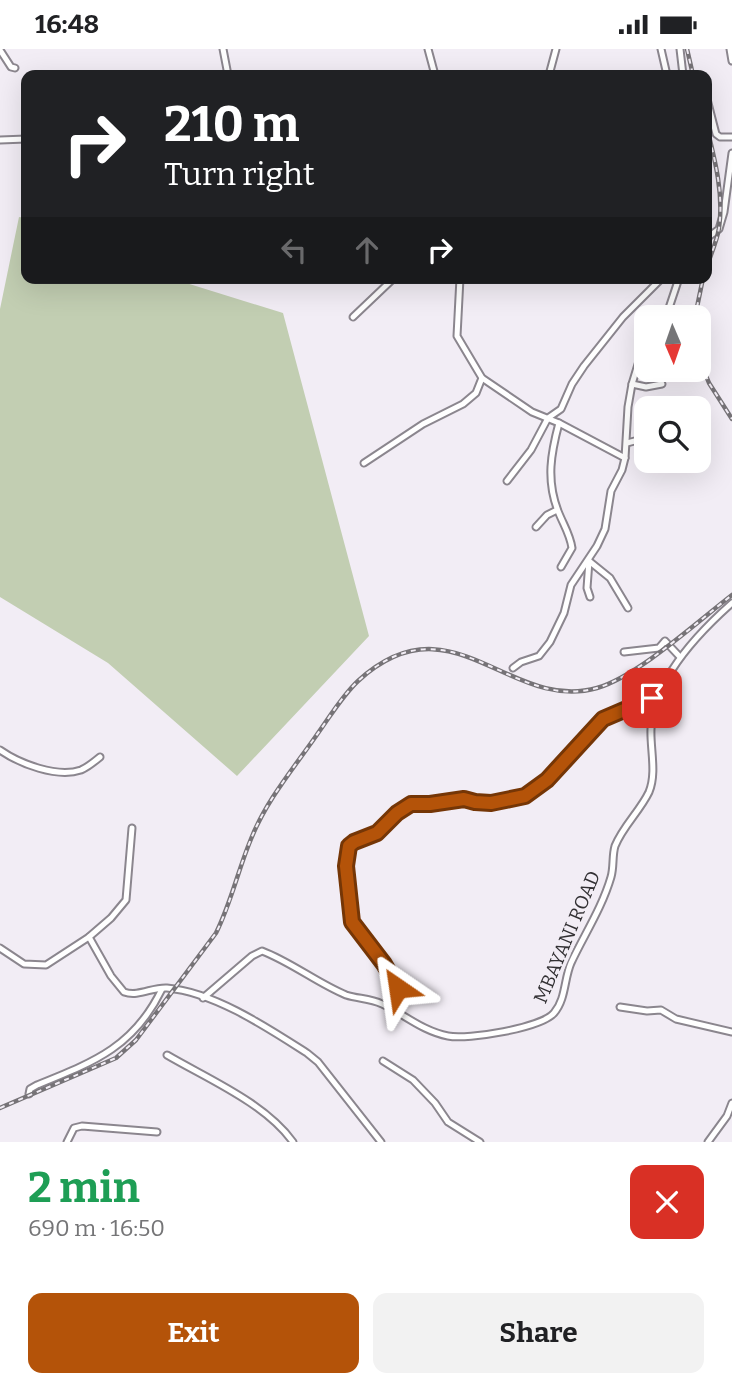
<!DOCTYPE html>
<meta charset="utf-8">
<style>
:root{--surface:#fff;--page:#f2f2f2;--text:#202124;--muted:#757577;--accent:#b45309}
body{margin:0;font-family:Bitter,serif;background:var(--page);color:var(--text);height:100vh;display:flex;flex-direction:column;font-size:26px;white-space:nowrap}
*{box-sizing:border-box;margin:0}
p{font-size:23px;color:var(--muted)}
.icon{flex:none;width:38px;height:38px;fill:none;stroke:currentColor;stroke-width:2;stroke-linecap:round;stroke-linejoin:round}
.map{position:relative;height:1093px;overflow:hidden}
.sheet{display:flex;flex-direction:column;background:var(--surface);flex:1}
.sheet>*{flex:none}
.guide{position:absolute;left:21px;top:21px;width:691px;height:214px;border-radius:14px;box-shadow:0 7px 28px #0002;background:#202124;color:#fff;overflow:hidden}
.needle{width:46px;rotate:178deg}
.tools{position:absolute;left:634px;top:256px;display:grid;gap:14px}
.tools a{display:grid;place-items:center;width:77px;height:77px;border-radius:14px;background:var(--surface);box-shadow:0 7px 28px #0002;font-size:35px}
.pin{position:absolute;display:grid;place-items:center;width:60px;height:60px;color:#fff;margin:-30px;border-radius:14px;box-shadow:0 4px 10px #0006}
.me{position:absolute;width:77px;margin:-38px;rotate:328deg;stroke-linejoin:round;filter:drop-shadow(0 0 5px #0008)}
.turn{display:flex;align-items:center;gap:24px;height:147px;padding:0 28px;font-size:32px}
.turn .icon{width:91px;height:91px;stroke-width:2.5}
.turn b{display:block;font-size:49px;line-height:60px}
.lanes{display:flex;align-items:center;height:66px;padding:0 28px;background:#0003;justify-content:center;gap:35px;direction:ltr}
.lanes .off{opacity:.35}
.round{display:grid;place-items:center;flex:none;width:74px;height:74px;border-radius:14px;background:var(--page)}
.head{display:flex;align-items:center;justify-content:space-between;height:119px;padding:0 28px}
h1{font-size:42px;font-weight:700;line-height:52px;color:#1e9e55}
.button{display:flex;gap:14px;margin-top:auto;padding:14px 28px}
.button a{flex:1;height:80px;border-radius:14px;background:var(--accent);color:#fff;font-size:28px;font-weight:700;line-height:80px;text-align:center}
.button a+a{background:var(--page);color:var(--text)}
.status{display:flex;justify-content:space-between;align-items:center;height:49px;padding:0 35px;background:var(--surface);direction:ltr}
.status svg{height:19px;fill:currentColor}
.map>svg:first-child{display:block}
.green{fill:#c2ceb2}
.lines{fill:none;stroke-linecap:round;stroke-linejoin:round}
.minor-casing{stroke:#8b868e;stroke-width:9}
.minor{stroke:#fff;stroke-width:5}
.rail-casing{stroke:#767377;stroke-width:4.5}
.rail{stroke:#f2edf5;stroke-width:2;stroke-dasharray:5;stroke-linecap:butt}
.route-casing{stroke:#753606;stroke-width:18}
.route{stroke:#b45309;stroke-width:12}
.labels{text-anchor:middle;dominant-baseline:central;stroke-width:7;stroke-linejoin:round;paint-order:stroke}
.street-label{font-size:19px;fill:#323033;stroke:#f2edf5}
</style>
<div class="status"><b>16:48</b><svg viewBox="0 0 49 12"><path d="M0 12V9h3v3zM5 12V6h3v6zM10 12V3h3v9zM15 12V0h3v12zM26 1h20v11H26zM47 4h2v5h-2z"/></svg></div>
<div class="map">
<svg width="732" height="1093" viewBox="0 0 732 1093">
<rect width="100%" height="100%" fill="#f2edf5"/>
<polygon class="green" points="19,168 26,169 26,229 179,229 183,233 283,264 369,587 237,727 108,614 0,548 0,260"/>
<g class="lines">
<g class="minor-casing">
<g id="minor">
<polyline points="223,0 228,26"/>
<polyline points="428,0 435,26"/>
<polyline points="661,0 667,26"/>
<polyline points="680,0 683,26"/>
<polyline points="730,0 732,12"/>
<polyline points="0,1 11,18 15,19"/>
<polyline points="549,26 556,0"/>
<polyline points="707,50 716,85 720,88 732,88"/>
<polyline points="0,91 26,90"/>
<polyline points="707,189 719,180 724,163 732,104"/>
<polyline points="460,229 457,287 482,329 532,363 559,374 625,409"/>
<polyline points="353,268 394,229"/>
<polyline points="666,268 679,229"/>
<polyline points="632,335 646,338 662,335"/>
<path d="M559,374c-8,30 -13,57 -1,88 5,13 12,23 14,37l-11,19"/>
<polyline points="627,394 646,389"/>
<polyline points="364,414 423,375 463,355 476,344 482,329"/>
<polyline points="507,432 531,401 548,369 561,360 572,335 584,317 623,268 662,229"/>
<polyline points="536,478 547,466 557,461"/>
<polyline points="589,512 610,529 628,559"/>
<polyline points="589,512 587,539 590,548"/>
<polyline points="624,603 659,599 665,592 680,608"/>
<polyline points="513,619 521,613 539,607 550,593 564,564 571,536 597,497 605,480 611,442 622,421 625,409 628,358 632,335 639,312 646,301"/>
<path d="M0,701c20,14 57,28 81,20 7,-3 13,-8 19,-13"/>
<path d="M89,888l22,39 13,16c15,5 28,-5 43,-4 47,4 101,40 140,65l11,9 63,80"/>
<polyline points="0,899 24,915 46,916 89,888 111,869 126,851 132,779"/>
<path d="M203,949l49,-42 10,-5c29,11 55,32 84,44 12,4 24,3 36,9 22,10 40,27 66,32 20,4 93,-8 106,-23 12,-14 10,-34 17,-50 13,-28 31,-55 40,-86 3,-10 1,-21 4,-31 8,-20 25,-35 34,-54 8,-19 1,-44 2,-63 2,-49 46,-95 81,-126"/>
<polyline points="385,956 395,945 397,935 352,873 347,827 349,797 354,793 377,784 397,764 411,755 430,755 465,750 491,754 525,747 546,731 603,670 651,649 661,641"/>
<polyline points="620,958 647,962 661,961 676,970 732,983"/>
<path d="M167,1006c41,24 98,48 126,87"/>
<polyline points="383,1012 413,1031 435,1054 448,1073 480,1093"/>
<path d="M29,1045l1,-5 7,-4c57,-23 97,-38 125,-96"/>
<polyline points="67,1093 74,1079 82,1077 157,1083"/>
<polyline points="708,1093 727,1067 732,1054"/>
</g>
</g>
<use href="#minor" class="minor"/>
<g class="rail-casing">
<g id="rail">
<polyline points="687,0 693,26"/>
<path d="M707,79c8,32 17,67 12,100 -2,13 -8,26 -12,38"/>
<polyline points="695,268 703,229"/>
<polyline points="698,307 709,334 732,370"/>
<path d="M0,1059l116,-50 20,-18 80,-107c15,-30 22,-63 35,-94 15,-38 42,-70 65,-103 13,-18 26,-40 42,-55 94,-86 151,32 239,7 41,-12 100,-66 135,-93"/>
</g>
</g>
<use href="#rail" class="rail"/>
</g>
<g class="lines">
<g class="route-casing">
<polyline id="route" points="398,939 384,915 352,873 346,817 349,797 354,793 377,784 397,764 411,755 430,755 464,750 475,753 491,754 525,747 547,731 603,670 652,649"/>
</g>
<use href="#route" class="route"/>
</g>
<g class="labels">
<g class="street-label">
<text transform="translate(567 888) rotate(-67)">MBAYANI ROAD</text>
</g>
</g>
</svg>
<div class="tools">
<a><svg class="needle" viewBox="-14 -14 28 28"><path d="M0-13l5 13h-10z" fill="#e53935"/><path d="M0 13l5-13h-10z" fill="#757577"/></svg></a>
<a><svg class="icon" aria-label="search" viewBox="0 0 24 24"><circle cx="10" cy="10" r="6"/><path d="M15 15l6 6"/></svg></a>
</div>
<div class="pin" style="left:652px;top:649px;background:#d93025"><svg class="icon" aria-label="arrive" viewBox="0 0 24 24"><path d="M6 21V4h12l-3 4 3 4H6"/></svg></div>
<svg class="me" style="left:398px;top:939px" viewBox="-20 -20 40 40"><path d="M0-17L14 15 0 8-14 15z" fill="#b45309" stroke="#fff" stroke-width="4"/></svg>
<div class="guide">
<div class="turn"><svg class="icon" aria-label="right" viewBox="0 0 24 24"><path d="M7 20v-9h11M14 6l5 5-5 5"/></svg><div><b>210 m</b>Turn right</div></div>
<div class="lanes"><svg class="icon off" aria-label="left" viewBox="0 0 24 24"><path d="M17 20v-9H6M10 6l-5 5 5 5"/></svg><svg class="icon off" aria-label="ahead" viewBox="0 0 24 24"><path d="M12 20V5M6 11l6-6 6 6"/></svg><svg class="icon" aria-label="right" viewBox="0 0 24 24"><path d="M7 20v-9h11M14 6l5 5-5 5"/></svg></div>
</div>
</div>
<section class="sheet">
<div class="head"><div><h1>2 min</h1><p>690 m · 16:50</p></div><a class="round" style="background:#d93025;color:#fff"><svg class="icon" aria-label="close" viewBox="0 0 24 24"><path d="M6 6l12 12M18 6L6 18"/></svg></a></div>
<div class="button"><a>Exit</a><a>Share</a></div>
</section>
